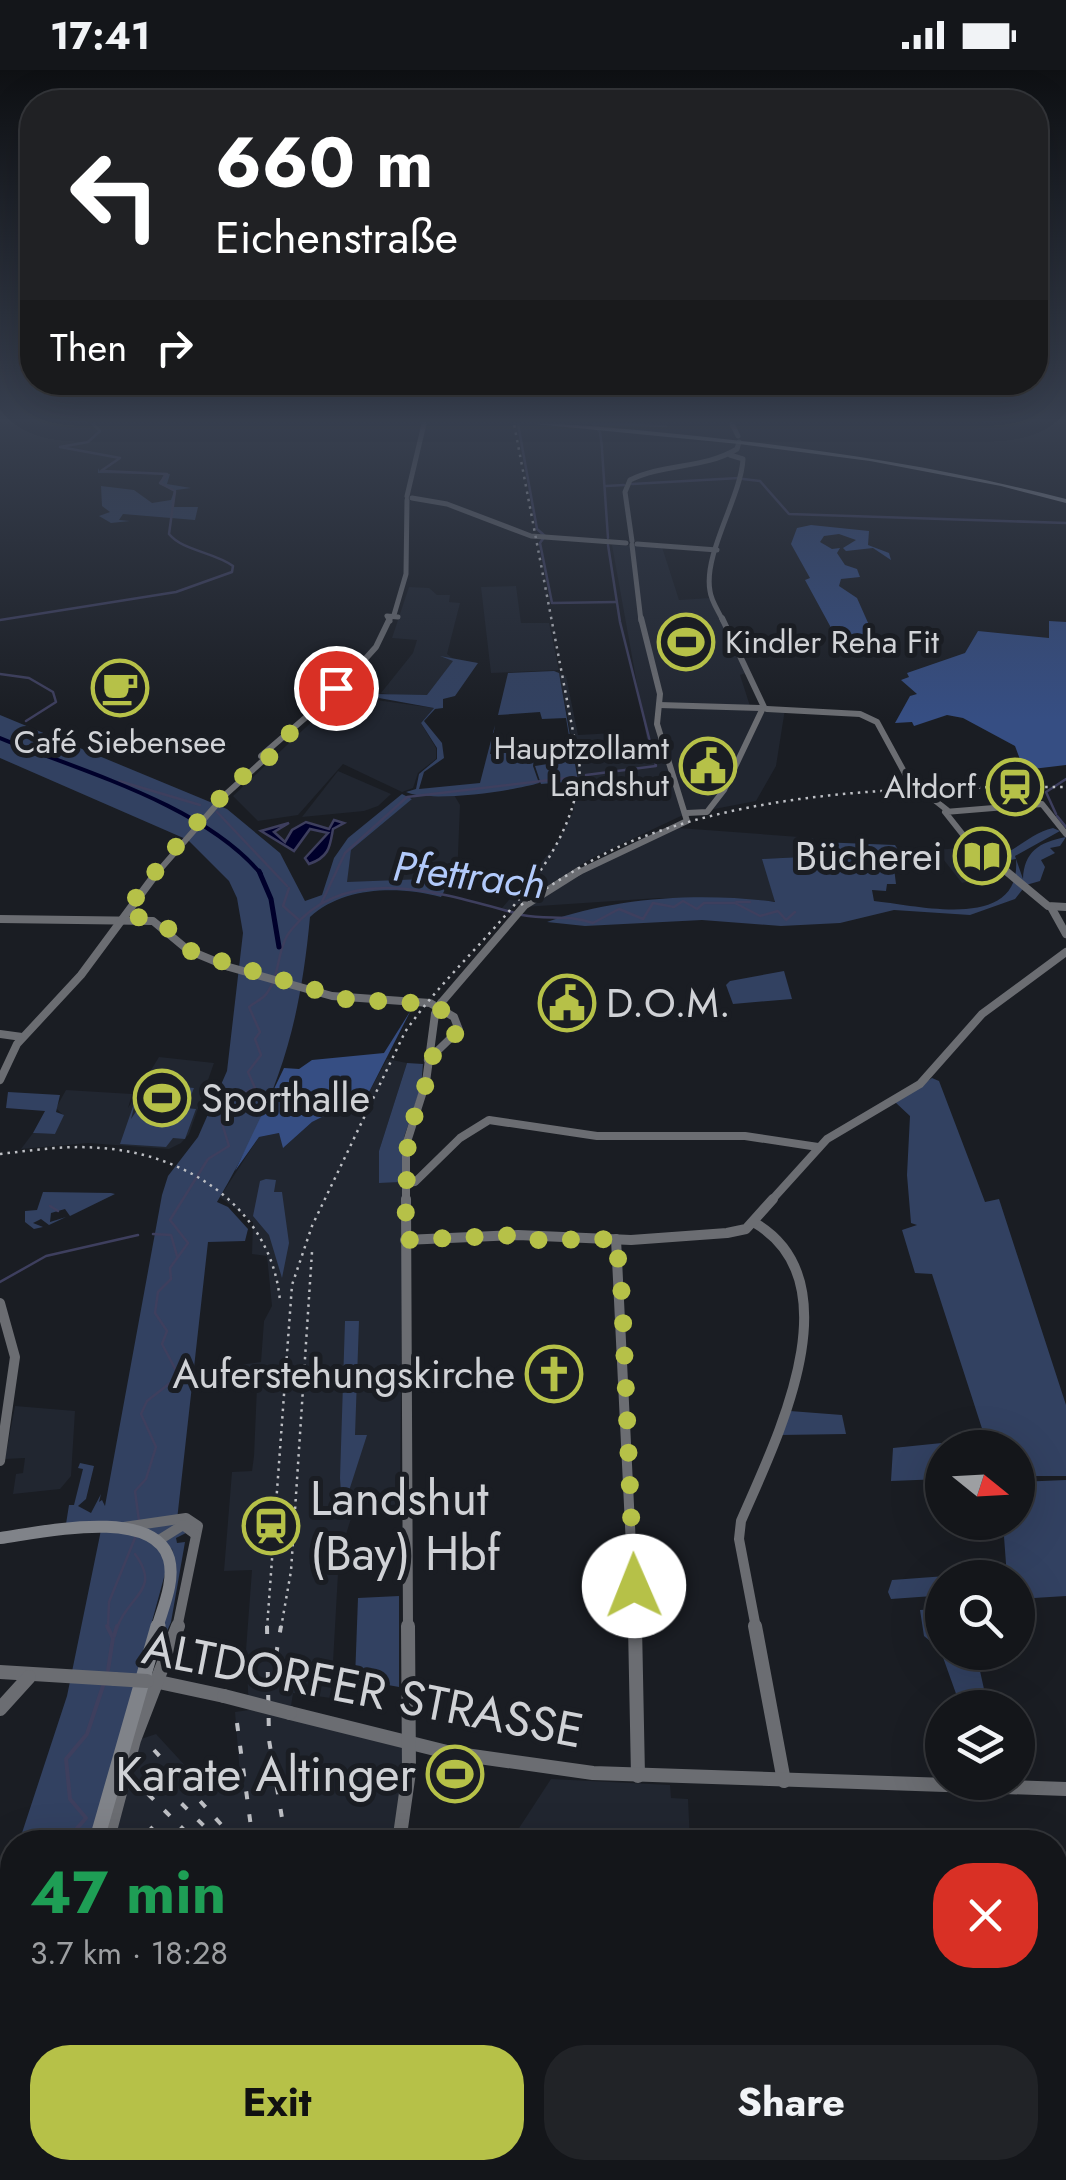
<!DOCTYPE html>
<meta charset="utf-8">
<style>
:root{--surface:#14161a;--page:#212327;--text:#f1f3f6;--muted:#9d9fa2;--line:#333539;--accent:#b6c148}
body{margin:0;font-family:Jost,sans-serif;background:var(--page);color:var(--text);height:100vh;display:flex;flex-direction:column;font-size:38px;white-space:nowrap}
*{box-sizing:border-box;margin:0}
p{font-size:32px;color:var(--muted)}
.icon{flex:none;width:55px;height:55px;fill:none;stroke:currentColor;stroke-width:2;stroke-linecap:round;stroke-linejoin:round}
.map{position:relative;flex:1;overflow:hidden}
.sheet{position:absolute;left:0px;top:1760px;width:1068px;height:350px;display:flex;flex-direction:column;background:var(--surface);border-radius:40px 40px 0 0;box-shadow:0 10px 40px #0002,0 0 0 2px var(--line)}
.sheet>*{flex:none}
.hud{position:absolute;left:20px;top:20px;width:1028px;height:305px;border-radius:40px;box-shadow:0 10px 40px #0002,0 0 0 2px var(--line);background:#202124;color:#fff;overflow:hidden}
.needle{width:65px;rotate:108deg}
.buttons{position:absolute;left:925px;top:1360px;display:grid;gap:20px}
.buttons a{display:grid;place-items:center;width:110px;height:110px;border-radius:50%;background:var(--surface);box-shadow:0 10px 40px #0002,0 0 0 2px var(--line);font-size:50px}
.pin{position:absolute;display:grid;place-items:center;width:85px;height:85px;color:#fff;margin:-42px;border:5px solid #fff;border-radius:50%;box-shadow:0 2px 10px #0007}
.me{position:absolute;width:110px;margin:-55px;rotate:359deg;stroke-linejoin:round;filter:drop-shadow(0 0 8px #0008)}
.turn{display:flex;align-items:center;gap:35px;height:210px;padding:0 30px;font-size:45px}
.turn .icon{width:130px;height:130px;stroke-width:2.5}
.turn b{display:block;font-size:70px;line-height:85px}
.then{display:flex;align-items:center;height:95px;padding:0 30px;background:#0003;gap:20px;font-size:38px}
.round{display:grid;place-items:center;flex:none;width:105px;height:105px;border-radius:40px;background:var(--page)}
.summary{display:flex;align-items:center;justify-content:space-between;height:170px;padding:0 30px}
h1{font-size:60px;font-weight:700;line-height:75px;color:#1e9e55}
.primary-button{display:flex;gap:20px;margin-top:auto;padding:20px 30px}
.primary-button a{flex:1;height:115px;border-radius:40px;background:var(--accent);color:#111;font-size:40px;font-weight:700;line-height:115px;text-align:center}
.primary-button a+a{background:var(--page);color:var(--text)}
.status{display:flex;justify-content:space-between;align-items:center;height:70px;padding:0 50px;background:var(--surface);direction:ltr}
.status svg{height:28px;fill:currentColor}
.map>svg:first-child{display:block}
.built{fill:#212630}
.green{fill:#324161}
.forest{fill:#364e83}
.water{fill:#00002b;stroke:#3e3f5e;stroke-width:2.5}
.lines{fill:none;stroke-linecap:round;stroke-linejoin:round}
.stream-far1{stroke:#3e3f5e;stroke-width:2.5}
.stream{stroke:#3e3f5e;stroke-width:4}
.canal-far1{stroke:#00002b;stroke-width:4}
.canal{stroke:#00002b;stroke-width:5}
.secondary-far4{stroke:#6b6d72;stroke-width:5}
.secondary-far3{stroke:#6b6d72;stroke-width:6}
.secondary-far2{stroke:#6b6d72;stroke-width:8}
.secondary-far1{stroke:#6b6d72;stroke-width:10}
.secondary{stroke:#6b6d72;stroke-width:14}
.primary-far1{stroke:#808389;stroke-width:12}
.primary{stroke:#808389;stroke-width:15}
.highway{fill:#93979f;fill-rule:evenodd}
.rail-far1{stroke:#bdbfc4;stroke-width:2.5;stroke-dasharray:2.5 5;stroke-linecap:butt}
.rail{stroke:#bdbfc4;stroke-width:4;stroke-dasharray:8 15;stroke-linecap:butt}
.secondary-bridge-far1{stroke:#6b6d72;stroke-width:8}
.secondary-bridge{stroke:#6b6d72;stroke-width:14}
.route{stroke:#b6c148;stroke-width:18;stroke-dasharray:0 32.4}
.labels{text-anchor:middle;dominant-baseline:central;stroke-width:10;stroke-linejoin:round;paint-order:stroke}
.far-poi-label{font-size:32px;fill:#d0d2d6;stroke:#1a1d23;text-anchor:end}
.poi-label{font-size:40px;fill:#d0d2d6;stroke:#1a1d23;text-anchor:end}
.water-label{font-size:42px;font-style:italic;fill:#b2cafb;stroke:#1a1d23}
.near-poi-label{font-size:48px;fill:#d0d2d6;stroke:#1a1d23;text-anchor:start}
.near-street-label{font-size:48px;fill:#d0d2d6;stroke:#1a1d23}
</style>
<div class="status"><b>17:41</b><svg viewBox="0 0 49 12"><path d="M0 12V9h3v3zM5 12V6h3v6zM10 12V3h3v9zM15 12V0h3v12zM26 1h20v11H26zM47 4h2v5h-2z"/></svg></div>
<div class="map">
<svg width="1066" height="2110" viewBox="0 0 1066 2110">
<rect width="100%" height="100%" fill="#1a1d23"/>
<g class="built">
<polygon points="612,475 662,477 679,530 710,528 746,603 740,605 750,636 785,639 776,696 756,731 683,745 592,788 509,840 502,838 556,775 573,742 578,702 559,603 566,606 578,665 615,663 620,683 649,681"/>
<polygon points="516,516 521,553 549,553 559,600 491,603 481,517"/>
<polygon points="409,517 429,518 437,525 450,525 449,532 460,533 447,584 456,591 427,627 420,629 381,623 413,583 417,570 392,568"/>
<polygon points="340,625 434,638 421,653 436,678 436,689 418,703 413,718 402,722 343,694 298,745 258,751 233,726"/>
<polygon points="338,701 391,724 378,736 364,741 302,747"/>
<polygon points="444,723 454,725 460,735 457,809 346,813 351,780 415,726"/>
<polygon points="679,758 813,768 819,786 763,789 775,831 659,828 524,837 560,813"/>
<polygon points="959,778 965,783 978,780 998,804 962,813 936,780"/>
<polygon points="159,987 214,993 189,1064 181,1073 169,1079 88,1073 21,1079 33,1063 55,1064 63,1045 56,1038 66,1020 132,1024 128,1038"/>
<polygon points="387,989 407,993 379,1081 379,1113 403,1112 400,1434 365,1438 356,1433 339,1486 331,1628 293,1623 290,1643 408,1673 398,1772 120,1772 114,1768 141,1669 156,1664 212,1725 225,1714 231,1721 241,1718 235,1642 249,1640 246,1580 252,1500 224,1501 232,1402 252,1401 254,1386 257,1316 237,1316 239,1295 261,1292 264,1251 272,1236 267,1186 252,1184 253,1152 220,1127 259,1067 279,1063 284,1077 312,1052 368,1024"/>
<polygon points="15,1336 75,1341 71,1406 60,1419 13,1424 16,1404 23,1403 25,1388 5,1389"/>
<polygon points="551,1709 670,1715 671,1728 688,1729 690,1772 510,1772"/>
<polygon points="15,2098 262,2098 258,2110 11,2110"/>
</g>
<g class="green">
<polygon points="98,398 100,402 170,404 167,414 191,418 176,420 173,437 198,437 195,450 123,444 119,450 130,451 111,453 99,446 110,442 102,436 101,416 134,420 152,433 171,430 174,421 159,414 164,404 98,403"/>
<path d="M440,586l38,7 -23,33 -12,3v9l-8,1 -11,12 18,22 2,15 -20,14 -5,17 61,-6 15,-58 -5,29 45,-4 -2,16 6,17c-26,8 -110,20 -133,9l10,-3 3,-15 18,-15v-11l-16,-25 13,-15 -55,-10 -10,15h-2l10,-14 -3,-5 53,1 26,-34z"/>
<polygon points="554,601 559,603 578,711 541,714 535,696 573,690 566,648 542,649 540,642 498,645 508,603"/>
<path d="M0,645l227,94 53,44 25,48 17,-6 12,-37 14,-20 54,-44 10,5 -61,51 -4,32 104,-4 -10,19c-42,-11 -97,-11 -131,20 -11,118 -34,183 -93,285l11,5 20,22 -3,12 -37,1 -31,278 11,12 -12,6 1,5 8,-1 -14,80 -16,37 20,-83 -3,-28 -80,294h-73l48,-146 33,-161 2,-13 -36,2 3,-19h5l9,-36 -5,-1 2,-5 14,3 -8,33 -8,7 13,7 10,-19 -2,8 3,-2 3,6 57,-311 6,-19 30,-39 29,-66 16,-138 -6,-35 -8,-17 -41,-41 -188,-82z"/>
<path d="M1053,758l7,3 -45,25 8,23c1,-27 16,-37 43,-42l-6,9 -10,2 5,5 -14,7 4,7 -5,14 -14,4 -11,14 -45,16 -76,-5 -54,13 -59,3 -79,-6 -117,6 -38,-4c67,-25 157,-30 228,-20l-13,-43 60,-3 -3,-14 76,3 10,16 -11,7 2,16h-9l-1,7 -14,-1 2,11c42,4 148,32 142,-42l-18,3 -4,-4c23,-7 35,-24 59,-30z"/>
<polygon points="784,901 792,929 733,934 726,915 730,911"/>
<polygon points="407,993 423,994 421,1017 404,1067 403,1112 379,1113 379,1081"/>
<polygon points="932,1008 939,1011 985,1132 999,1129 1066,1335 1066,1406 1018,1406 1018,1378 988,1377 932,1204 915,1203 902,1160 917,1155 911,1153 907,1105 910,1046 895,1032"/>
<polygon points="182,1017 194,1018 186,1038 196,1039 185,1069 173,1068 166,1077 120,1074 137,1025 131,1049 137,1040 160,1041 157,1050 161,1051 165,1041 173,1041"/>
<polygon points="8,1022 60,1025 56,1042 64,1045 55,1064 33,1063 45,1041 6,1038"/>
<polygon points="266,1109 276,1110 274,1122 282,1122 289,1173 282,1208 269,1165 253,1146 260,1111"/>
<polygon points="43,1122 111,1123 115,1124 70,1146 65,1139 51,1143 50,1152 66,1147 49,1155 41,1149 33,1153 43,1157 34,1159 25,1152 25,1141 37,1140"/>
<polygon points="345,1251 359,1251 355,1365 367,1365 347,1427 341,1423 340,1408"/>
<polygon points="790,1341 842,1345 846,1364 780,1365"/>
<polygon points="971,1370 974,1377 942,1378 942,1409 891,1411 893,1378"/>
<polygon points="1066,1410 1066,1526 1018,1529 1018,1508 1007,1507 1003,1453 1018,1452 1018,1412"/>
<polygon points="946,1506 942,1582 976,1583 986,1628 959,1632 940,1579 924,1566 920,1540 935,1539 933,1526 891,1529 888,1522 892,1510"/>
<polygon points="399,1526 399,1617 355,1609 358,1528"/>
<polygon points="12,1794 12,2046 0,2085 0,1834"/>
</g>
<g class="forest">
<polygon points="811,455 869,461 868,475 889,483 891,490 873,478 846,481 843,478 856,470 839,464 824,466 820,472 832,479 840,478 837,483 845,495 857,499 860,507 841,509 839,516 857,528 873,564 866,571 871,580 841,576 805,510 810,508 791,474 797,458"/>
<polygon points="1049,551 1066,552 1066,695 1024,700 1015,676 963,648 947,645 914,656 912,652 895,653 910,626 917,624 901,610 909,607 907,603 965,583 978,561 1049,568"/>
<polygon points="411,940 368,1024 312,1052 283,1078 279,1063 259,1067 235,1101 284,998 299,999 312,990 384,983"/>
</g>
<path class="water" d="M334,750l10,3 -11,6c-3,16 -3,28 -24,35l-4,-6 23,-25 -18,-4 -16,22 -33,-20 28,-8 -15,9 11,10 7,-12 14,-8 23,7z"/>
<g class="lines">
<g class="stream-far1">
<polyline points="93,354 100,361 88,372 60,377 120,388 101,401"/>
<polyline points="518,354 537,459 545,466 540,473 552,533 616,532"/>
<polyline points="593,354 600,362 602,378"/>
<polyline points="596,354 666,356"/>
<polyline points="602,380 608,468"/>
<polyline points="743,409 760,411 789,444 1066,453"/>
<polyline points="632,414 739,408"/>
<polyline points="606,416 624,415"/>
<path d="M0,550l176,-28 56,-20 1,-6c-19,-14 -50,-15 -64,-32l6,-43 -15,-8 7,-9 -65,-3"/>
<polyline points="0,604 29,608 53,622 56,632 26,651"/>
<polyline points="586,705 656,696 620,552 608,475"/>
<polyline points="1031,708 1037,714"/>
<polyline points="119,711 200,735"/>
<polyline points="217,742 287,816"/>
<polyline points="1056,744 1046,722 1066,709"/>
<polyline points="1057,746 1066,757"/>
<polyline points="289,818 283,836 299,850"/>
<polyline points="736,832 750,832"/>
<polyline points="321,834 345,783 407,727 576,707"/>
<path d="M522,845c28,5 43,-1 71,8l26,-14 24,10 10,-16 21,4 9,-6 14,8 7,-6h31l25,13 18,-5 8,9 9,-8"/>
<polyline points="50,1136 58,1141"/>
<polyline points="153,1164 171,1165 177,1186"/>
<polyline points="0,1212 46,1186 138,1165"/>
<path d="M139,1451l-4,-30 11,-12 10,-32 -15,-33 6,-13 32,-25 -17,-32 5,-13 -12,-18 3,-21 13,-13 -1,-11 18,-25 -18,-23 38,-61 21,-13 -8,-26 4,-18 30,-14 -7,-16 13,-17 -6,-16 5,-7 -11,-25c6,-5 14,-8 18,-14 14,-18 9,-46 25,-64 55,-68 152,-35 223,-16"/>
<polyline points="108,1558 109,1532 135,1468"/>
<path d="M117,1558c11,-33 45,-37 18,-74"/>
</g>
<g class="stream">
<polyline points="107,1556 113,1568 108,1600"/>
<polyline points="114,1566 117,1556"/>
<polyline points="65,1772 86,1748 70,1729 66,1689 87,1664 104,1613"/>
<polyline points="0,1938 12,1931"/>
</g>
<path class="canal-far1" d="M0,668c81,33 204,67 261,136"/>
<polyline class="canal" points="259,801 271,829 279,877"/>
<g class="secondary-far4">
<polyline points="732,354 738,366"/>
<polyline points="407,426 424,354"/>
<polyline points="412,428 447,434 531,466 626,473"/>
<path d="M632,471l-7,-49 5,-12c34,-17 74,-11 107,-31l2,-7"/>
<polyline points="637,474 717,480"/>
<polyline points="632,475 641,551"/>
<polyline points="394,545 406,504 407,430"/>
<polyline points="390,551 387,546 398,547"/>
<path d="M723,551c-4,-9 -12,-20 -13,-30 -7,-37 31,-94 33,-132l-13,-4"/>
</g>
<g class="secondary-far3">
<polyline points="722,548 764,637"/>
<polyline points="340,617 376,577 390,548"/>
<polygon points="332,619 343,619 334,623"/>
<polyline points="659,635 760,638"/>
<polyline points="767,639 860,644 877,652 908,709 947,740"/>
<polyline points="268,681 273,685 261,686 334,623"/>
<polyline points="687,743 707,742 724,720 762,640"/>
<polyline points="156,804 225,725 267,687"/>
<polyline points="575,804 687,751 657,654 660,624 641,548"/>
<polyline points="1009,804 964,766 945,742 1042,734 1066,764"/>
</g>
<g class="secondary-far2">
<polyline points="1006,801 1048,836 1066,837"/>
<polyline points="1051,837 1066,864"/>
<polyline points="0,849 153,851 188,880 229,897 332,926 430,933 454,947 459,960 428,990"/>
<polyline points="441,933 525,835 579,801"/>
<polyline points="0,964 22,967"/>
<polyline points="0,1010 17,974 81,905 158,801"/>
<polyline points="406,1113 415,1112 460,1068 489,1050 597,1066 745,1066 818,1077"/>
<polyline points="406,1132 406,1075 426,1012 435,944"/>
<polyline points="770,1132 827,1069 920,1014 982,944 1066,882"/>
</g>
<g class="secondary-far1">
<polyline points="406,1129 408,1558"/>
<path d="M755,1153c102,60 19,221 -14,298l-2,18 17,89"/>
<polyline points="616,1169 635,1558"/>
<polyline points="405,1170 518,1165 631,1170 727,1163 746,1159 773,1129"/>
<polyline points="0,1233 15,1287 0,1391"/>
<polyline points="124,1457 186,1448 198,1456 177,1558"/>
<polyline points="159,1470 183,1455 195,1464"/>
</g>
<g class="secondary">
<polyline points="635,1556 638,1706"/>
<polyline points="755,1556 784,1711"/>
<polyline points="0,1602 115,1609"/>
<polyline points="154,1611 224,1626"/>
<polyline points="0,1639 29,1607"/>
<polyline points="290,1643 451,1683 593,1703 1066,1719"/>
<polyline points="107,1772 134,1670 178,1556"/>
<polyline points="399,1772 409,1702 408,1556"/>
<polyline points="553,2098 553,2110"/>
</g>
<path class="primary-far1" d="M0,1468c38,-5 154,-32 169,21 6,22 -6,48 -12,69"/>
<g class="primary">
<polyline points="96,1772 158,1556"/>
<polyline points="2,2110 12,2080"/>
</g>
<path class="highway" d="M536,354c54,0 107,7 161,12 125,13 247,32 369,63v4l-65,-17 -131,-25 -131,-17z"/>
<g class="rail-far1">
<path d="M521,835c41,-27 81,-54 127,-70 134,-48 277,-48 418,-48"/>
<path d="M0,1084c34,-4 68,-9 101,-6 88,6 171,62 179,153"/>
<path d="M267,1558l25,-343 20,-59 93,-194c58,-85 166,-155 175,-264l-66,-344"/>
<polyline points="281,1558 291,1501 312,1182"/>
</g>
<g class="rail">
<polyline points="267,1556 269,1670 286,1772"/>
<polyline points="276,1585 281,1556"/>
<polyline points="237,1653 253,1772"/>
<polyline points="154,1680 237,1772"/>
<polyline points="149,1701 220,1772"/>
<polyline points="148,1724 196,1772"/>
<polyline points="150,1757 165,1772"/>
<polyline points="576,2098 606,2110"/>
</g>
<polyline class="secondary-bridge-far1" points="435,944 441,933"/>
<g class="secondary-bridge">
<polyline points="115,1609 147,1611"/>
<polyline points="224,1626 290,1643"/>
</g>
</g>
<linearGradient id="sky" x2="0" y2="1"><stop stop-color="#0e1013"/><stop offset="0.54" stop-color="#384050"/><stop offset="1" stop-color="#384050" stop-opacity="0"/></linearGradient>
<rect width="1066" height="650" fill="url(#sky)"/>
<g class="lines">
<path class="route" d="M336,618l-60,59 -4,9c-31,10 -131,127 -146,158l38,10 24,26 48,16 109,33 86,5 25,15 -1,19 -27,22 -3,28 -17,46 -3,106 113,-5 15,5 83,-1 6,57 12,290"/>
</g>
<defs>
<g id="stadium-ring" transform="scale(2.875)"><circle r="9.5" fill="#1a1d23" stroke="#b6c148" stroke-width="1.5"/><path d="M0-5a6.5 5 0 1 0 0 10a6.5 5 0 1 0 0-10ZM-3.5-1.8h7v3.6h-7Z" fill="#b6c148"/></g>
<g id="cafe-ring" transform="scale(2.875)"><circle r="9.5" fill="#1a1d23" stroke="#b6c148" stroke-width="1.5"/><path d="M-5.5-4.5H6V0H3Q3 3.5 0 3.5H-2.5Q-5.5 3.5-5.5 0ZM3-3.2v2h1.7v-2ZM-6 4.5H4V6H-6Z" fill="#b6c148"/></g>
<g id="civic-ring" transform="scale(2.875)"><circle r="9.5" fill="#1a1d23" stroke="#b6c148" stroke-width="1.5"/><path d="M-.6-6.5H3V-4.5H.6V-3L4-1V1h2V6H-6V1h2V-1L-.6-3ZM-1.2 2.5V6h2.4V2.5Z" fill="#b6c148"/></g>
<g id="station-ring" transform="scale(2.875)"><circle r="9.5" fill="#1a1d23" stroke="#b6c148" stroke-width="1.5"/><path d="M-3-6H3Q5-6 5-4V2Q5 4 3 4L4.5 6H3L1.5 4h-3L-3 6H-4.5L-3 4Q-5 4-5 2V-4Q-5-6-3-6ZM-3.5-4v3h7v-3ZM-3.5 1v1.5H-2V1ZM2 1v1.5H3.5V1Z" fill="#b6c148"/></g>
<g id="library-ring" transform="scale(2.875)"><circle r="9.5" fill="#1a1d23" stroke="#b6c148" stroke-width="1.5"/><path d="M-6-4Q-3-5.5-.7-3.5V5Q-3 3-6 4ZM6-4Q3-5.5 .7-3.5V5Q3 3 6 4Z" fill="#b6c148"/></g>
<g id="church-ring" transform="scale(2.875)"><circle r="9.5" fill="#1a1d23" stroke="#b6c148" stroke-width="1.5"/><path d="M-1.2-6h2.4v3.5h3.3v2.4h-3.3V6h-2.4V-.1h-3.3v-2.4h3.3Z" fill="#b6c148"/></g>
</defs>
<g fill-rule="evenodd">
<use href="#stadium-ring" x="686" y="572"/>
<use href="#cafe-ring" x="120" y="618"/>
<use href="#civic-ring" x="708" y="696"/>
<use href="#station-ring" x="1015" y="717"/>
<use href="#library-ring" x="982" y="786"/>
<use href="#civic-ring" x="567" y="933"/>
<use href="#stadium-ring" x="162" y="1028"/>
<use href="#church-ring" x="554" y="1304"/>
<use href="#station-ring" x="271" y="1456"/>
<use href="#stadium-ring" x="455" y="1704"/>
</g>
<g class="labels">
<g class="far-poi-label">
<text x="725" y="572" text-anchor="start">Kindler Reha Fit</text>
<text x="120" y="672" text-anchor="middle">Café Siebensee</text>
<text x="669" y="678">Hauptzollamt<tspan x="669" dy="37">Landshut</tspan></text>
<text x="976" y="717">Altdorf</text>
</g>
<g class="poi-label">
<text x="943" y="786">Bücherei</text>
<text x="606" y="933" text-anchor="start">D.O.M.</text>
<text x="201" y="1028" text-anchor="start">Sporthalle</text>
<text x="515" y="1304">Auferstehungskirche</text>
</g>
<g class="water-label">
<text transform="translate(469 805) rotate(7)">Pfettrach</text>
</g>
<g class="near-poi-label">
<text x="310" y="1428">Landshut<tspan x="310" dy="55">(Bay) Hbf</tspan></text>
<text x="416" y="1704" text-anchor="end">Karate Altinger</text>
</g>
<g class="near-street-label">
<text transform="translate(363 1619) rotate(11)">ALTDORFER STRASSE</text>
</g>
</g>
</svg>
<div class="buttons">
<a><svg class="needle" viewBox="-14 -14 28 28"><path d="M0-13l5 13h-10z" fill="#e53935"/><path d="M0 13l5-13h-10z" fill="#9d9fa2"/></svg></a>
<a><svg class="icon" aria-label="search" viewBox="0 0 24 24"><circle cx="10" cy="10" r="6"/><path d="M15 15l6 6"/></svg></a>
<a><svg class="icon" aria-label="layers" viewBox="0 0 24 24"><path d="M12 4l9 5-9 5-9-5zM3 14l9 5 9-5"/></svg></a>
</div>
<div class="pin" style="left:336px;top:618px;background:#d93025"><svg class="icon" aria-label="arrive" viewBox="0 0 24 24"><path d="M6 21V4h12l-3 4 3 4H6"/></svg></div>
<svg class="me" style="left:634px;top:1516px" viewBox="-20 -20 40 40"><circle r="19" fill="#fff"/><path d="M0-13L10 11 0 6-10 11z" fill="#b6c148"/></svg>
<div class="hud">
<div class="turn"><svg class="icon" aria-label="left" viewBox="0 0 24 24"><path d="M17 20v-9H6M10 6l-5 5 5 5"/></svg><div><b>660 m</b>Eichenstraße</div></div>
<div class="then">Then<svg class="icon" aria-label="right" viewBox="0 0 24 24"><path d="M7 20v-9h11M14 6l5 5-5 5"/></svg></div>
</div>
<section class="sheet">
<div class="summary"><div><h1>47 min</h1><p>3.7 km · 18:28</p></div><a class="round" style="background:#d93025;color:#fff"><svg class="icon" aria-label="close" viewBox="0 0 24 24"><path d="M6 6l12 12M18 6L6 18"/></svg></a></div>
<div class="primary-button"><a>Exit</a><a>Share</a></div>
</section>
</div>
